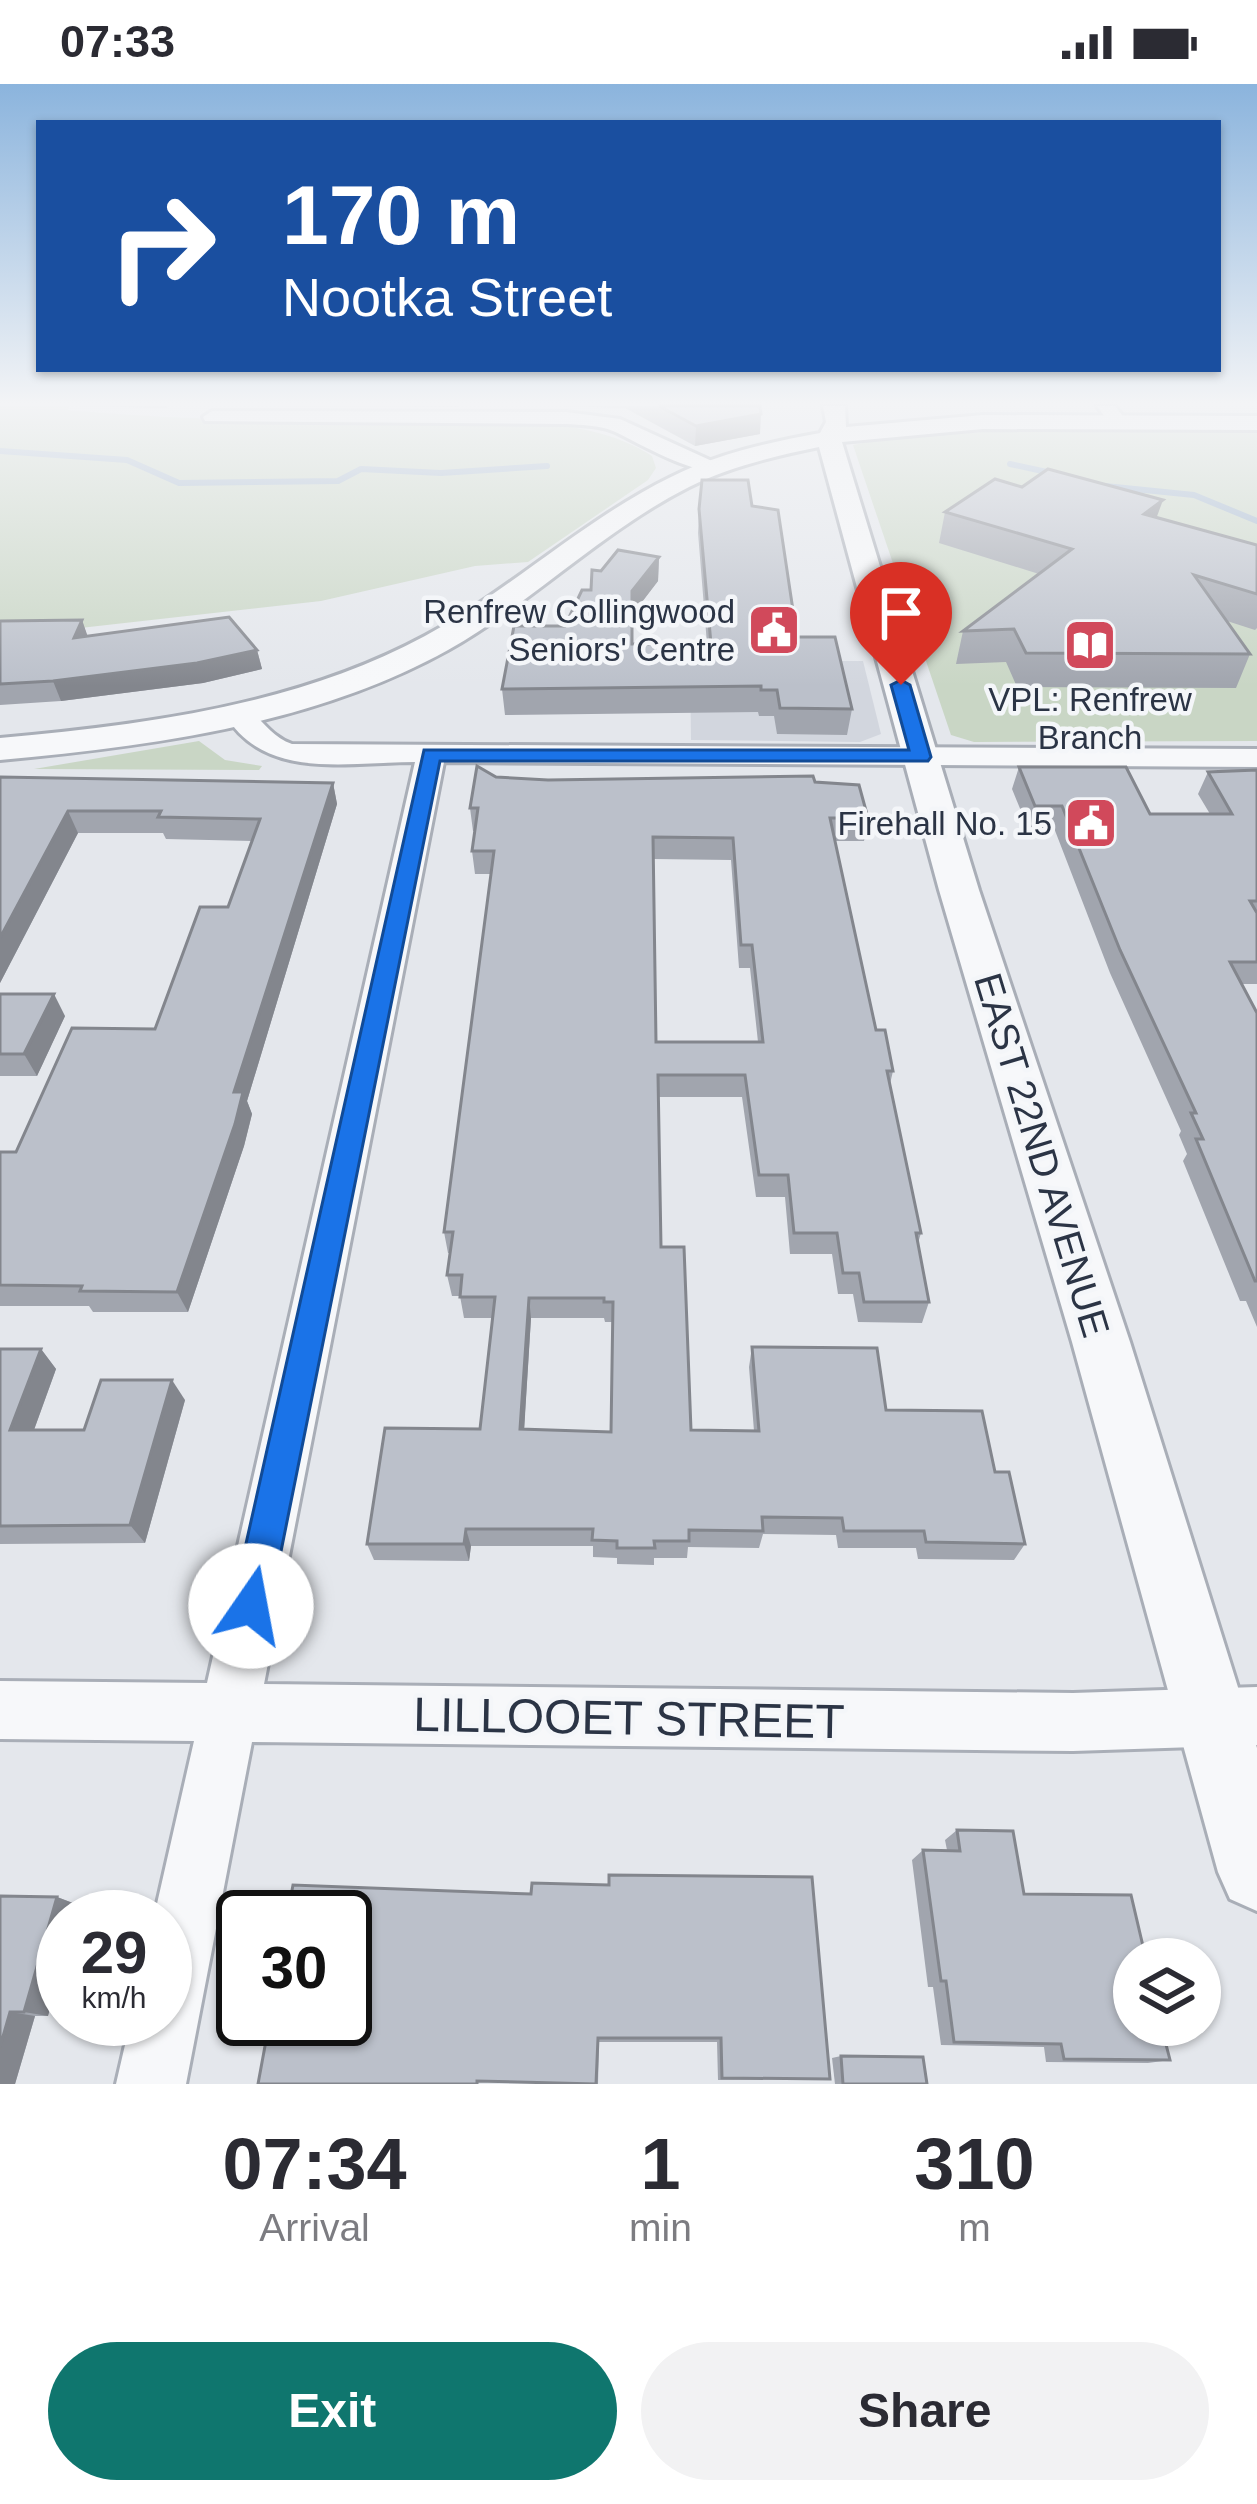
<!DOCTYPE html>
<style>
:root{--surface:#fff;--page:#f2f2f3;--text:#2b2b33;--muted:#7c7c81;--accent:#0f766e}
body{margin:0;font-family:Helvetica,sans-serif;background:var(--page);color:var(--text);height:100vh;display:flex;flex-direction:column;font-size:45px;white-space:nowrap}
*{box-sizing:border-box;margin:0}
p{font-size:39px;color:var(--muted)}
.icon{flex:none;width:66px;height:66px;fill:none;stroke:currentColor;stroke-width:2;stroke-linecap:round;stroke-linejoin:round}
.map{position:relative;height:2000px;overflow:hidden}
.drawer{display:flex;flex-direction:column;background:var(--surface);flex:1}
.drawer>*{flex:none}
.hud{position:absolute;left:36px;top:36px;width:1185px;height:252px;border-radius:0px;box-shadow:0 3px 9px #0004;background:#1a4fa0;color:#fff;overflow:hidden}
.fabs{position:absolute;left:1113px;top:1854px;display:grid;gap:24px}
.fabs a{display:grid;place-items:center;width:108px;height:108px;border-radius:50%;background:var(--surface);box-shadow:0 3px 9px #0004;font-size:60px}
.speed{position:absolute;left:36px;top:1806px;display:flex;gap:24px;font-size:60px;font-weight:700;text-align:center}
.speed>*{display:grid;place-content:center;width:156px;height:156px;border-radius:50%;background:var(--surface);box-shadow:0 3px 9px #0004;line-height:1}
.speed small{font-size:30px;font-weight:400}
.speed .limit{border:6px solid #111;border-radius:18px;background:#fff;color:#111}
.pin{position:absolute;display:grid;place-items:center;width:102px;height:102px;color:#fff;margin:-123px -51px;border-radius:50% 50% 50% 0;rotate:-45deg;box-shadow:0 0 12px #0007}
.pin .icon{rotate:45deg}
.me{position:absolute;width:132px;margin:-66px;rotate:12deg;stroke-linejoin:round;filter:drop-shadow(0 0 9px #0008)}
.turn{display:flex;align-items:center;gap:42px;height:252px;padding:0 48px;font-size:54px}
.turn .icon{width:156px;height:156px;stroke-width:2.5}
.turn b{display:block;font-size:84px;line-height:102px}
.eta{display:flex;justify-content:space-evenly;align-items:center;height:204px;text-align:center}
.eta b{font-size:72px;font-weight:700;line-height:84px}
.primary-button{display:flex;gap:24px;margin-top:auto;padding:24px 48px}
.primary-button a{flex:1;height:138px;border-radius:72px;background:var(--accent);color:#fff;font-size:48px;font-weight:700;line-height:138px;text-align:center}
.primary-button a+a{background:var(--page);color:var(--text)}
.status{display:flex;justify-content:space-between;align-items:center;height:84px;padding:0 60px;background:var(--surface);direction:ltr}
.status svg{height:33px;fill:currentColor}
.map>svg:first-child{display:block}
.built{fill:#d2d6de}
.green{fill:#c9d6c5}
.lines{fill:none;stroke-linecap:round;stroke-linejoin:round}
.stream{stroke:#9fb4cc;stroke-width:6}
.minor-casing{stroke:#a9aeb7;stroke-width:6}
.tertiary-casing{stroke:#a9aeb7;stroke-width:6}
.minor{fill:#f7f8fa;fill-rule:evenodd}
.tertiary{fill:#f7f8fa;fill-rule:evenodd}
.wall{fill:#a1a5ae;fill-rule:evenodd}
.shaded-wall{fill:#83868d}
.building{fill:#bbc0ca;stroke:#83868d;stroke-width:3;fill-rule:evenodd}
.route{fill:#1a73e8;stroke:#114b97;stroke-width:3}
.labels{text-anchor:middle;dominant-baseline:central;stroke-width:9;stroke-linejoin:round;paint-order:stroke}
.far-poi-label{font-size:33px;fill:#2b3445;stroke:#f4f6f9;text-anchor:end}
.street-label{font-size:39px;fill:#2b3445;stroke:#f4f6f9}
.near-street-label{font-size:48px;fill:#2b3445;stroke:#f4f6f9}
</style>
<div class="status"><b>07:33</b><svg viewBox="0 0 49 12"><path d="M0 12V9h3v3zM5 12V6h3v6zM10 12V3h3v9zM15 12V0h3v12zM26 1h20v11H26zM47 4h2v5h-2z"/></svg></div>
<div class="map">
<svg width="1257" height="2000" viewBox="0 0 1257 2000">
<rect width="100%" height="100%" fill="#e4e7ec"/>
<polygon class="built" points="690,577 863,577 881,650 860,658 691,656"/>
<g class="green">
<path d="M0,322h70l-3,4c71,6 141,10 213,10 98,0 294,-18 372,36l4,12 -8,12 -120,82 -53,4 -154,35 -321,36z"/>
<polygon points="1257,347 1257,657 974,658 951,651 853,361 893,353 982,348"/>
<polygon points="199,657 225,676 262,682 259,686 34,685"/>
</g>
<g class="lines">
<g class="stream">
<polyline points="0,367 127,376 179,399 338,397 361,385 441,389 547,382"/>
<polyline points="1010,380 1056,390"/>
<polyline points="1105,402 1194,411 1257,437"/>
</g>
<g class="minor-casing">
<g id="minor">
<polygon points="1097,322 1115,322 1128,339 1112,343"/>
<path d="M212,327l354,1 54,7 105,48c-21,16 -89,-26 -112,-36 -14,-6 -32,-6 -47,-7l-361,-3 -2,-4z"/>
<path d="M239,622c19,4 28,30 53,38l965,5v18l-813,-5 -180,922 809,9 184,-6v58l-184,6 -821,-9 -66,342h-70l15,-65h34v-102h-11l40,-176 -194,-2v-58l207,2 208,-921c-68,0 -151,19 -190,-48z"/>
</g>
</g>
<g class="tertiary-casing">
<path id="tertiary" d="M823,322h22l1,21 137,-12 274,1v14l-274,-1 -141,13 137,448 151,452 127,406v163l-27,-12 -12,-27 -146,-530 -133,-452 -120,-443c-44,9 -90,20 -130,40 -87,44 -156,115 -241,163 -135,75 -297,96 -448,110v-22c144,-13 295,-32 425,-102 86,-46 158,-116 246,-159 46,-23 99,-35 149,-44l6,-11z"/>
</g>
<use href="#minor" class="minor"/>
<use href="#tertiary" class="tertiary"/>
</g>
<g class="wall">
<polygon points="78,322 168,322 167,324"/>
<polygon points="267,322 460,322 459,323"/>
<polygon points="562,322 760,322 760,350 695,362 625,324"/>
<polygon points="1022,403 1157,434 1257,461 1257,544 1255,546 1227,537 1250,570 1236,604 1017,603 1006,578 956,580 963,547 1039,490 939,459 945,428"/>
<polygon points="752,422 797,553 852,625 847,651 777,650 774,632 759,632 758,628 505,631 502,605 565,542 591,506 601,487 659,473 658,497 632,531 632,560 707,560 698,449 699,425"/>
<polygon points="82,536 87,552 257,566 262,585 203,599 61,617 0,621 0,537"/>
<polygon points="1019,683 1150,730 1210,730 1198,710 1208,688 1257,686 1257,900 1242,900 1257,929 1257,1243 1246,1217 1240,1217 1183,1077 1187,1070 1179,1051 1181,1047 1110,889 1054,744 1028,744 1012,705"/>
<polygon points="0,693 333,699 337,720 247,1017 252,1030 244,1062 188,1228 93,1228 89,1222 0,1222 0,1068 16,1068 155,945 228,823 252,757 166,755 163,749 78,749 0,899"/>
<path d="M496,693l52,3 267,2 53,36 -4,23h-29l41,189 17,41 -3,13 31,149 -3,10 11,59 -7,21 -64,-1 -5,-28h-15l-6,-40h-42l-5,-57h-29l-14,-100h-84l3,150 30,183 63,1 -5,-64 3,-20 134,63 109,62 30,72 -11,16 -96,-1 -2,-11h-78l-2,-13 -73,-1 -4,14 -71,-1 -1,11h-33v7l-37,-1v-6l-24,-1v-11h-122l-2,15 -95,-1 -7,-16 113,-115 13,-111h-29l-4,-22h-8l-5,-21 3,-22h-2l-4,-21 47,-358h-16l-3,-23 3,-20h-2l-3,-23zM654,775l77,1 8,108h11l8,74h-102zM531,1234h73l1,4h7l-1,110 -87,-3z"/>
<polygon points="0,910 65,932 37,992 0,992"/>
<polygon points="0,1265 41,1265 56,1285 34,1346 84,1346 185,1316 145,1459 0,1460"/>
<polygon points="957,1746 1024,1810 1170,1976 1148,1979 1046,1978 1044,1963 941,1961 933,1903 928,1903 912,1776 923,1766 947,1766 945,1756"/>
<polygon points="531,1810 830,1995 718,1996 717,1958 599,1958 598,2000 483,1998 258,2000"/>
<polygon points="0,1812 57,1813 78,1821 75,1833 63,1833 48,1932 35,1932 15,2000"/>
<polygon points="841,1972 927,2000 835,2000 832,1974"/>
</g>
<g class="shaded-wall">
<polygon points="761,330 760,350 695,362 696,342"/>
<polygon points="1163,416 1152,446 1144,430"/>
<polygon points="659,473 658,497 632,531 632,507"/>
<polygon points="82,536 89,556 74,554"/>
<polygon points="257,566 262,585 203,599 61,617 53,597"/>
<polygon points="333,699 337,720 247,1017 252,1030 244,1062 188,1228 177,1208 234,1008"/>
<polygon points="68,727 78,749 0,899 0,854"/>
<polygon points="54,910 65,932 37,992 24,970"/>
<polygon points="529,1214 531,1234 523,1364 520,1345"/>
<polygon points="41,1265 56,1285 27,1365 10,1346"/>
<polygon points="172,1296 185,1316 145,1459 130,1441"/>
<polygon points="466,1445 471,1462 469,1477 464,1460"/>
<polygon points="57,1813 78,1821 75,1833 63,1833 63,1877 48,1932 24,1928"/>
<polygon points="10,1928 35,1932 15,2000 0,2000 0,1963"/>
</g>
<g class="building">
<polygon points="659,322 760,322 761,330 696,342"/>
<polygon points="1048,385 1163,416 1144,430 1257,461 1257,510 1194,491 1250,570 1026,569 1014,545 963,547 1072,465 945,428 995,395 1022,403"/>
<polygon points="702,396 748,396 752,422 778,426 797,553 835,553 852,625 780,624 777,606 761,606 761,602 502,605 514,542 565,542 582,506 591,506 592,486 601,487 618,466 659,473 632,507 632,560 711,560 699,425"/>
<polygon points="229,533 257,566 197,579 53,597 0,600 0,537 82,536 74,554"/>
<path d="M477,682l19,11 52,3 265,-4 2,6 44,3 9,33h-38l46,212h9l8,41h-6l34,162h-5l13,69h-65l-5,-29h-16l-6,-40h-43l-6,-58h-29l-14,-100h-87l3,172h23l7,183 68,1 -7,-84 125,1 9,62 96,1 13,61h14l16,72 -99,-2 -2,-11h-80l-2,-13 -80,-1 1,14 -74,-1v11h-35l1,7h-38v-7l-25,-1 1,-11h-127l-2,15h-97l18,-116 95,1 15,-132h-35l2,-22h-15l6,-43h-9l50,-381h-22l6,-43h-8zM653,753l80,1 8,107h11l11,97h-107zM529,1214h75v4h9l-2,130 -91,-3z"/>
<polygon points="1019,683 1126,683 1150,730 1232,730 1208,688 1257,686 1257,817 1250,817 1257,829 1257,878 1230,878 1257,929 1257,1197 1255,1197 1196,1055 1203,1055 1191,1029 1196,1029 1120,866 1062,722 1035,722"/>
<polygon points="0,693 333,699 234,1008 243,1008 235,1040 177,1208 80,1207 82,1202 0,1201 0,1068 16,1068 72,944 155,945 200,823 228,823 260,735 158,733 161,727 68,727 0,854"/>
<polygon points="0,910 54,910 24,970 0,970"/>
<polygon points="0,1265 41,1265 10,1346 84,1346 101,1296 172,1296 130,1441 0,1442"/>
<polygon points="957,1746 1013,1747 1024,1810 1131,1811 1146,1875 1134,1875 1134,1941 1161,1941 1170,1976 1064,1975 1061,1960 954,1958 946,1897 941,1897 923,1766 960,1767"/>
<polygon points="609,1791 812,1793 830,1995 722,1994 721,1954 598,1954 596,2000 477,1997 477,2000 258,2000 270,1935 345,1935 345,1833 287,1833 293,1801 531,1810 532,1799 609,1801"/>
<polygon points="0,1812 57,1813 24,1928 10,1928 0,1963"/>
<polygon points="841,1972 923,1973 927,2000 843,2000"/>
</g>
<linearGradient id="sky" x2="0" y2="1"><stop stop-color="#8bb4dd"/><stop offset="0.53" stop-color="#f3f4f6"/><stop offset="1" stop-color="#f3f4f6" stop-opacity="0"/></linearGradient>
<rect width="1257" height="602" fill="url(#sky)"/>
<polygon class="route" points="901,596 910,601 931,673 928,677 440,677 270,1522 265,1536 251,1542 237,1536 232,1522 424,666 909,666 891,601"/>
<defs>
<g id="civic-square" transform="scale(2.7)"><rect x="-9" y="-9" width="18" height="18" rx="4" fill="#d1495b" stroke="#f4f6f9"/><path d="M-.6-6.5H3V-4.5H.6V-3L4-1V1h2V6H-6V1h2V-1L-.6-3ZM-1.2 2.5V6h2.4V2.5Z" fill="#fff"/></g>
<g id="library-square" transform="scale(2.7)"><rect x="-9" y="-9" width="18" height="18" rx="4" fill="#d1495b" stroke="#f4f6f9"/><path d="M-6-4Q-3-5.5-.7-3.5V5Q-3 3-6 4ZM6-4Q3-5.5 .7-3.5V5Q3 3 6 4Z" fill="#fff"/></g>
</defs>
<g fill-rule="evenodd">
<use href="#civic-square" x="774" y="546"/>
<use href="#library-square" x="1090" y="561"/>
<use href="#civic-square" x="1091" y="739"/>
</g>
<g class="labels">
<g class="far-poi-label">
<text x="735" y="527">Renfrew Collingwood<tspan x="735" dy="38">Seniors' Centre</tspan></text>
<text x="1090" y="615" text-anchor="middle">VPL: Renfrew<tspan x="1090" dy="38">Branch</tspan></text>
<text x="1052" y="739">Firehall No. 15</text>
</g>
<g class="street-label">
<text transform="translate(1042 1071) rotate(73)">EAST 22ND AVENUE</text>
</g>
<g class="near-street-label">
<text transform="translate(629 1634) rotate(1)">LILLOOET STREET</text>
</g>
</g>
</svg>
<div class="fabs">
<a><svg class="icon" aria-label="layers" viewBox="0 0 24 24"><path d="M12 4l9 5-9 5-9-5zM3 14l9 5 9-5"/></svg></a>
</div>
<div class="speed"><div>29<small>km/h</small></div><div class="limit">30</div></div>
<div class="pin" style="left:901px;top:601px;background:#d93025"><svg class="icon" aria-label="arrive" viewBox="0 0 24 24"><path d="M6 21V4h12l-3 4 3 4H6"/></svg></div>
<svg class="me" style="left:251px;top:1522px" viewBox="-20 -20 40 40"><circle r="19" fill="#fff"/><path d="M0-13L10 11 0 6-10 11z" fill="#1a73e8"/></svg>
<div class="hud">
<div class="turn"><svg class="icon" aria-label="right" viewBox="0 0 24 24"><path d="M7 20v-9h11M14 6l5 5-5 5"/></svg><div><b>170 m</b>Nootka Street</div></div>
</div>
</div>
<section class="drawer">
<div class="eta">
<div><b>07:34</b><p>Arrival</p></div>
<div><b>1</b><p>min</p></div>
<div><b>310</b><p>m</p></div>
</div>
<div class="primary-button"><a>Exit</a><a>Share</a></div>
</section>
